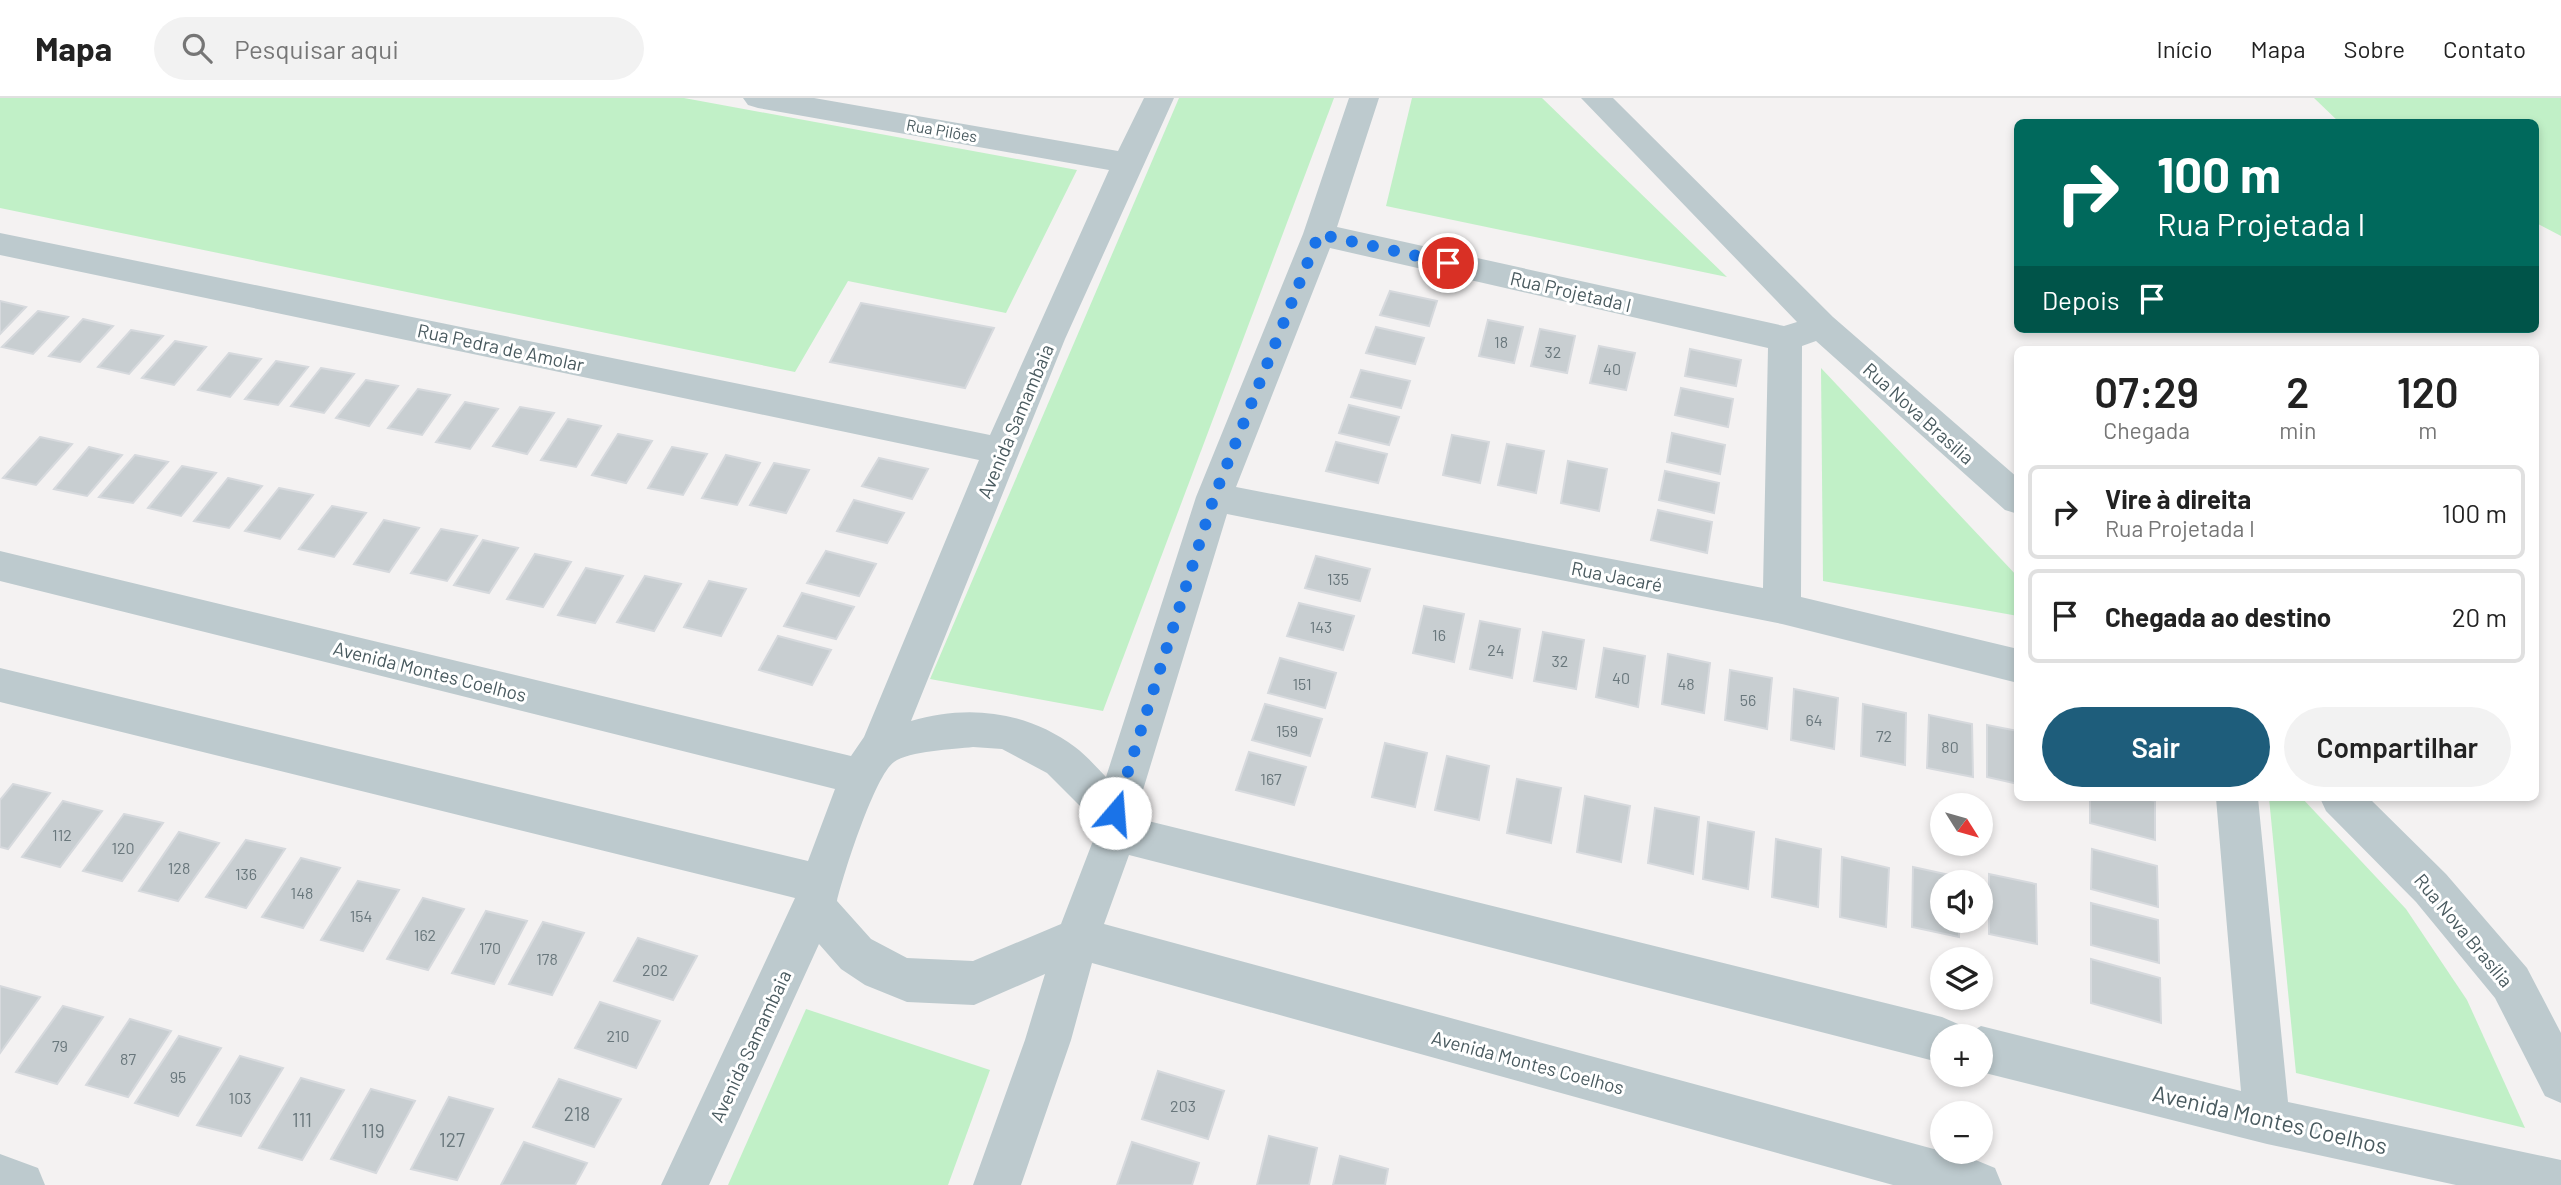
<!DOCTYPE html>
<html lang="pt">
<meta charset="utf-8">
<style>
:root{--surface:#fff;--page:#f2f2f2;--text:#222;--muted:#767676;--line:#e0e0e0;--accent:#1e5d7b}
body{margin:0;font-family:Barlow,sans-serif;background:var(--page);color:var(--text);height:100vh;display:flex;flex-direction:column;font-size:26px;white-space:nowrap}
*{box-sizing:border-box;margin:0}
p{font-size:23px;color:var(--muted)}
.icon{flex:none;width:38px;height:38px;fill:none;stroke:currentColor;stroke-width:2;stroke-linecap:round;stroke-linejoin:round}
.map{position:relative;flex:1;overflow:hidden}
.details{position:absolute;left:2014px;top:248px;width:525px;height:455px;display:flex;flex-direction:column;background:var(--surface);border-radius:10px;box-shadow:0 4px 10px #0003}
.details>*{flex:none}
.guide{position:absolute;left:2014px;top:21px;width:525px;height:214px;border-radius:10px;box-shadow:0 4px 10px #0003;background:#00695c;color:#fff;overflow:hidden}
.needle{width:46px;rotate:127deg}
.tools{position:absolute;left:1930px;top:695px;display:grid;gap:14px}
.tools a{display:grid;place-items:center;width:63px;height:63px;border-radius:50%;background:var(--surface);box-shadow:0 4px 10px #0003;font-size:35px}
.pin{position:absolute;display:grid;place-items:center;width:60px;height:60px;color:#fff;margin:-30px;border:4px solid #fff;border-radius:50%;box-shadow:0 2px 7px #0007}
.me{position:absolute;width:77px;margin:-38px;rotate:18deg;stroke-linejoin:round;filter:drop-shadow(0 0 5px #0008)}
.turn{display:flex;align-items:center;gap:24px;height:147px;padding:0 28px;font-size:32px}
.turn .icon{width:91px;height:91px;stroke-width:2.5}
.turn b{display:block;font-size:49px;line-height:60px}
.then{display:flex;align-items:center;height:66px;padding:0 28px;background:#0003;gap:14px;font-size:26px}
.eta{display:flex;justify-content:space-evenly;align-items:center;height:119px;text-align:center}
.eta b{font-size:42px;font-weight:600;line-height:49px}
.action{display:flex;gap:14px;margin-top:auto;padding:14px 28px}
.action a{flex:1;height:80px;border-radius:42px;background:var(--accent);color:#fff;font-size:28px;font-weight:600;line-height:80px;text-align:center}
.action a+a{background:var(--page);color:var(--text)}
ul{padding:0;list-style:none}
li{display:flex;align-items:center;gap:21px;height:94px;margin:0 14px 10px;padding:0 14px;border:4px solid var(--line);border-radius:10px}
li div{flex:1}
li b{display:block;font-size:26px}
li em{font-style:normal}
header{display:flex;align-items:center;gap:42px;box-sizing:border-box;height:98px;padding:0 35px;background:var(--surface);border-bottom:2px solid var(--line)}
header strong{font-size:33px}
nav{display:flex;gap:38px;margin-inline-start:auto;font-size:24px}
.search{width:490px;height:63px;background:var(--page);display:flex;align-items:center;gap:18px;box-sizing:border-box;padding:0 24px;border-radius:38px;color:var(--muted);font-size:26px}
.map>svg:first-child{display:block}
.green{fill:#c1f0c7}
.building{fill:#c8ced1;stroke:#d6d9dd;stroke-width:2}
.lines{fill:none;stroke-linecap:round;stroke-linejoin:round}
.minor{fill:#bdcace;fill-rule:evenodd}
.route{stroke:#1a73e8;stroke-width:12;stroke-dasharray:0 21.6}
.labels{text-anchor:middle;dominant-baseline:central;stroke-width:6;stroke-linejoin:round;paint-order:stroke}
.far-street-label{font-size:16px;fill:#495a5f;stroke:#fff}
.number-label{font-size:16px;fill:#69777c}
.street-label{font-size:19px;fill:#495a5f;stroke:#fff}
.near-number-label{font-size:19px;fill:#69777c}
.near-street-label{font-size:23px;fill:#495a5f;stroke:#fff}
</style>
<header>
<strong>Mapa</strong>
<div class="search"><svg class="icon" aria-label="search" viewBox="0 0 24 24"><circle cx="10" cy="10" r="6"/><path d="M15 15l6 6"/></svg>Pesquisar aqui</div>
<nav><a>Início</a><a>Mapa</a><a>Sobre</a><a>Contato</a></nav>
</header>
<div class="map">
<svg width="2561" height="1087" viewBox="0 0 2561 1087">
<rect width="100%" height="100%" fill="#f4f2f2"/>
<g class="green">
<polygon points="0,0 684,0 1077,72 1006,215 848,183 795,274 0,110"/>
<polygon points="1179,0 1334,0 1103,613 930,581"/>
<polygon points="1412,0 1542,0 1727,179 1386,108"/>
<polygon points="2314,0 2561,0 2561,138 2536,125 2536,24 2339,24"/>
<polygon points="1821,270 2018,479 2018,518 1823,483"/>
<polygon points="2269,700 2302,700 2406,811 2467,902 2525,1030 2296,975"/>
<polygon points="806,911 990,972 948,1087 728,1087"/>
</g>
<g class="building">
<polygon points="1390,193 1437,203 1429,228 1380,217"/>
<polygon points="0,203 26,209 0,236"/>
<polygon points="861,205 994,230 965,290 830,264"/>
<polygon points="38,213 68,219 33,256 2,249"/>
<polygon points="83,221 113,228 80,264 49,258"/>
<polygon points="1488,222 1523,229 1514,265 1479,258"/>
<polygon points="1376,229 1424,240 1415,266 1366,255"/>
<polygon points="1540,231 1575,238 1567,275 1531,268"/>
<polygon points="131,232 163,238 129,276 98,269"/>
<polygon points="175,243 206,249 174,287 142,280"/>
<polygon points="1599,248 1635,255 1626,292 1590,285"/>
<polygon points="1690,251 1741,262 1736,288 1685,278"/>
<polygon points="229,255 261,261 230,299 198,292"/>
<polygon points="276,263 308,269 278,307 245,301"/>
<polygon points="321,270 354,276 324,315 291,308"/>
<polygon points="1361,272 1410,283 1401,310 1351,299"/>
<polygon points="366,282 398,288 369,328 336,320"/>
<polygon points="1681,290 1733,301 1728,329 1675,317"/>
<polygon points="418,291 450,297 422,337 388,330"/>
<polygon points="465,304 498,311 470,351 436,344"/>
<polygon points="1349,307 1399,319 1389,347 1339,335"/>
<polygon points="520,309 554,315 527,356 493,348"/>
<polygon points="568,321 601,328 576,369 541,362"/>
<polygon points="1672,335 1725,347 1720,376 1667,364"/>
<polygon points="618,336 652,343 626,385 592,377"/>
<polygon points="1452,337 1489,344 1480,385 1443,377"/>
<polygon points="40,339 72,346 36,387 3,380"/>
<polygon points="1336,344 1387,356 1378,385 1326,373"/>
<polygon points="1507,346 1544,353 1536,395 1498,387"/>
<polygon points="89,349 122,357 87,398 54,391"/>
<polygon points="672,349 707,356 683,397 648,390"/>
<polygon points="135,357 168,364 133,405 99,399"/>
<polygon points="726,357 760,365 737,407 702,400"/>
<polygon points="879,360 928,371 912,401 862,388"/>
<polygon points="1568,363 1607,371 1599,413 1561,405"/>
<polygon points="774,365 809,372 786,415 750,407"/>
<polygon points="182,368 216,375 181,418 148,410"/>
<polygon points="1665,373 1719,385 1714,415 1659,402"/>
<polygon points="228,380 262,388 229,430 194,423"/>
<polygon points="279,390 313,397 280,441 245,433"/>
<polygon points="854,402 904,415 887,445 837,433"/>
<polygon points="332,408 366,415 334,459 299,451"/>
<polygon points="1658,412 1712,424 1707,455 1651,442"/>
<polygon points="384,422 419,430 389,474 354,466"/>
<polygon points="441,431 477,438 447,483 411,475"/>
<polygon points="483,442 518,450 489,495 454,487"/>
<polygon points="826,453 876,466 859,498 807,485"/>
<polygon points="535,456 571,464 543,509 507,501"/>
<polygon points="1316,458 1370,471 1360,503 1305,490"/>
<polygon points="586,470 623,478 595,525 558,517"/>
<polygon points="645,478 681,486 654,533 617,524"/>
<polygon points="709,483 746,491 721,538 684,529"/>
<polygon points="802,495 854,509 836,541 784,528"/>
<polygon points="1299,505 1354,518 1343,552 1287,538"/>
<polygon points="1424,508 1464,516 1454,564 1413,555"/>
<polygon points="1480,523 1520,531 1512,580 1470,571"/>
<polygon points="1543,534 1584,542 1576,591 1534,583"/>
<polygon points="778,538 831,552 812,587 759,572"/>
<polygon points="1604,550 1645,558 1638,609 1596,599"/>
<polygon points="1668,556 1710,565 1704,615 1662,606"/>
<polygon points="1280,560 1336,575 1325,610 1268,595"/>
<polygon points="1730,572 1772,580 1767,631 1725,622"/>
<polygon points="1794,591 1838,600 1834,651 1791,642"/>
<polygon points="1265,606 1322,621 1310,658 1252,642"/>
<polygon points="1863,606 1906,615 1905,667 1861,658"/>
<polygon points="1929,617 1972,626 1973,679 1927,670"/>
<polygon points="1987,627 2018,633 2018,686 1987,679"/>
<polygon points="1385,645 1427,655 1415,709 1372,699"/>
<polygon points="1249,654 1306,669 1294,707 1236,692"/>
<polygon points="1447,658 1489,668 1479,722 1435,712"/>
<polygon points="1517,681 1561,690 1551,745 1507,735"/>
<polygon points="13,686 50,695 8,751 0,749 0,702"/>
<polygon points="1585,698 1630,708 1621,764 1577,754"/>
<polygon points="2090,700 2143,700 2155,703 2155,742 2090,725"/>
<polygon points="63,703 102,713 60,769 22,759"/>
<polygon points="1655,710 1699,719 1693,776 1648,765"/>
<polygon points="124,716 163,725 122,783 83,773"/>
<polygon points="1708,724 1754,734 1748,791 1703,781"/>
<polygon points="179,734 219,745 178,803 139,793"/>
<polygon points="1776,741 1821,751 1818,809 1772,799"/>
<polygon points="246,742 285,751 246,810 206,799"/>
<polygon points="2092,751 2157,768 2158,809 2091,791"/>
<polygon points="1842,759 1889,770 1886,829 1840,819"/>
<polygon points="301,760 340,770 303,830 262,819"/>
<polygon points="1913,769 1959,779 1959,784 1942,784 1942,822 1959,822 1959,839 1912,829"/>
<polygon points="1989,776 2036,786 2037,846 1989,836"/>
<polygon points="358,783 399,792 363,853 321,842"/>
<polygon points="423,800 464,811 428,872 387,861"/>
<polygon points="2091,805 2158,822 2159,865 2091,847"/>
<polygon points="486,813 527,823 494,886 452,875"/>
<polygon points="543,824 584,835 552,897 509,886"/>
<polygon points="638,840 697,858 673,902 614,883"/>
<polygon points="2091,861 2160,880 2161,925 2091,905"/>
<polygon points="0,888 40,899 0,955"/>
<polygon points="600,904 660,923 636,970 575,950"/>
<polygon points="63,908 103,919 57,986 16,974"/>
<polygon points="130,921 171,933 128,999 86,987"/>
<polygon points="179,938 221,950 178,1018 135,1005"/>
<polygon points="240,958 283,970 241,1038 197,1027"/>
<polygon points="1158,973 1224,993 1208,1041 1142,1021"/>
<polygon points="301,980 344,992 302,1062 259,1050"/>
<polygon points="559,981 621,1001 594,1049 533,1029"/>
<polygon points="371,991 415,1003 376,1075 331,1061"/>
<polygon points="449,999 493,1011 457,1082 411,1071"/>
<polygon points="1269,1038 1317,1050 1309,1087 1257,1087"/>
<polygon points="524,1044 587,1065 575,1087 501,1087"/>
<polygon points="1132,1044 1199,1065 1192,1087 1117,1087"/>
<polygon points="1340,1058 1388,1071 1385,1087 1333,1087"/>
</g>
<g class="lines">
<g class="minor">
<path d="M743,0h71l304,53 26,-53h30l-109,241 -154,382c57,-17 116,-10 164,26 11,8 21,20 31,30l90,-280 107,-263 46,-136h30l-42,129 447,99 13,-4 -216,-224h32l220,219 185,161v36l-13,-4 -189,-169 -14,5 -1,251 217,52v34l-236,-59 -555,-110 -91,299v5l806,199 16,7 5,12h-21v27l-813,-208 -25,69 874,237 17,7 7,17h-109l-801,-222 -21,77 -50,145h-48l52,-145 20,-66 -71,31 -67,-3 -42,-17 -24,-16 -22,-25 -110,241h-48l134,-287 -795,-196v-34l808,193 27,-72 -835,-208v-30l851,205 13,-19 115,-277 -979,-205v-22l990,202 119,-265 -351,-62 -10,-3zM1330,150l438,100 -5,240 -527,-101zM973,649l29,2 45,24 48,48 1,12 -35,91 -88,37 -66,-3 -36,-19 -34,-38c6,-26 38,-126 57,-139 15,-11 60,-13 79,-15z"/>
<polygon points="2216,700 2258,700 2288,1004 2561,1062 2561,1087 2456,1087 2267,1046 1981,974 1981,938 1964,938 1981,928 2241,993"/>
<polygon points="2320,700 2369,700 2446,776 2527,870 2561,935 2561,1005 2545,998 2495,900 2416,804 2326,713"/>
<polygon points="0,1056 38,1070 45,1087 0,1087"/>
</g>
</g>
<g class="lines">
<polyline class="route" points="1115,715 1214,399 1319,136 1448,165"/>
</g>
<g class="labels">
<g class="far-street-label">
<text transform="translate(942 32) rotate(10)">Rua Pilões</text>
</g>
<g class="number-label">
<text x="1501" y="243">18</text>
<text x="1553" y="253">32</text>
<text x="1612" y="270">40</text>
<text x="1338" y="480">135</text>
<text x="1321" y="528">143</text>
<text x="1439" y="536">16</text>
<text x="1496" y="551">24</text>
<text x="1560" y="562">32</text>
<text x="1621" y="579">40</text>
<text x="1302" y="585">151</text>
<text x="1686" y="585">48</text>
<text x="1748" y="601">56</text>
<text x="1814" y="621">64</text>
<text x="1287" y="632">159</text>
<text x="1884" y="637">72</text>
<text x="1950" y="648">80</text>
<text x="1271" y="680">167</text>
<text x="62" y="736">112</text>
<text x="123" y="749">120</text>
<text x="179" y="769">128</text>
<text x="246" y="775">136</text>
<text x="302" y="794">148</text>
<text x="361" y="817">154</text>
<text x="425" y="836">162</text>
<text x="490" y="849">170</text>
<text x="547" y="860">178</text>
<text x="655" y="871">202</text>
<text x="618" y="937">210</text>
<text x="60" y="947">79</text>
<text x="128" y="960">87</text>
<text x="178" y="978">95</text>
<text x="240" y="999">103</text>
<text x="1183" y="1007">203</text>
</g>
<g class="street-label">
<text transform="translate(1571 193) rotate(13)">Rua Projetada I</text>
<text transform="translate(501 249) rotate(12)">Rua Pedra de Amolar</text>
<text transform="translate(1919 315) rotate(42)">Rua Nova Brasília</text>
<text transform="translate(1015 323) rotate(-67)">Avenida Samambaia</text>
<text transform="translate(1617 478) rotate(11)">Rua Jacaré</text>
<text transform="translate(430 573) rotate(14)">Avenida Montes Coelhos</text>
<text transform="translate(2464 832) rotate(50)">Rua Nova Brasília</text>
<text transform="translate(750 948) rotate(-65)">Avenida Samambaia</text>
<text transform="translate(1528 964) rotate(15)">Avenida Montes Coelhos</text>
</g>
<g class="near-number-label">
<text x="577" y="1015">218</text>
<text x="302" y="1021">111</text>
<text x="373" y="1032">119</text>
<text x="452" y="1041">127</text>
</g>
<g class="near-street-label">
<text transform="translate(2270 1021) rotate(13)">Avenida Montes Coelhos</text>
</g>
</g>
</svg>
<div class="tools">
<a><svg class="needle" viewBox="-14 -14 28 28"><path d="M0-13l5 13h-10z" fill="#e53935"/><path d="M0 13l5-13h-10z" fill="#767676"/></svg></a>
<a><svg class="icon" aria-label="sound" viewBox="0 0 24 24"><path d="M4 9h4l5-4v14l-5-4H4zM17 9q2 3 0 6"/></svg></a>
<a><svg class="icon" aria-label="layers" viewBox="0 0 24 24"><path d="M12 4l9 5-9 5-9-5zM3 14l9 5 9-5"/></svg></a>
<a>+</a>
<a>−</a>
</div>
<div class="pin" style="left:1448px;top:165px;background:#d93025"><svg class="icon" aria-label="arrive" viewBox="0 0 24 24"><path d="M6 21V4h12l-3 4 3 4H6"/></svg></div>
<svg class="me" style="left:1115px;top:715px" viewBox="-20 -20 40 40"><circle r="19" fill="#fff"/><path d="M0-13L10 11 0 6-10 11z" fill="#1a73e8"/></svg>
<div class="guide">
<div class="turn"><svg class="icon" aria-label="right" viewBox="0 0 24 24"><path d="M7 20v-9h11M14 6l5 5-5 5"/></svg><div><b>100 m</b>Rua Projetada I</div></div>
<div class="then">Depois<svg class="icon" aria-label="arrive" viewBox="0 0 24 24"><path d="M6 21V4h12l-3 4 3 4H6"/></svg></div>
</div>
<section class="details">
<div class="eta">
<div><b>07:29</b><p>Chegada</p></div>
<div><b>2</b><p>min</p></div>
<div><b>120</b><p>m</p></div>
</div>
<ul>
<li><svg class="icon" aria-label="right" viewBox="0 0 24 24"><path d="M7 20v-9h11M14 6l5 5-5 5"/></svg><div><b>Vire à direita</b><p>Rua Projetada I</p></div><em>100 m</em></li>
<li><svg class="icon" aria-label="arrive" viewBox="0 0 24 24"><path d="M6 21V4h12l-3 4 3 4H6"/></svg><div><b>Chegada ao destino</b></div><em>20 m</em></li>
</ul>
<div class="action"><a>Sair</a><a>Compartilhar</a></div>
</section>
</div>
